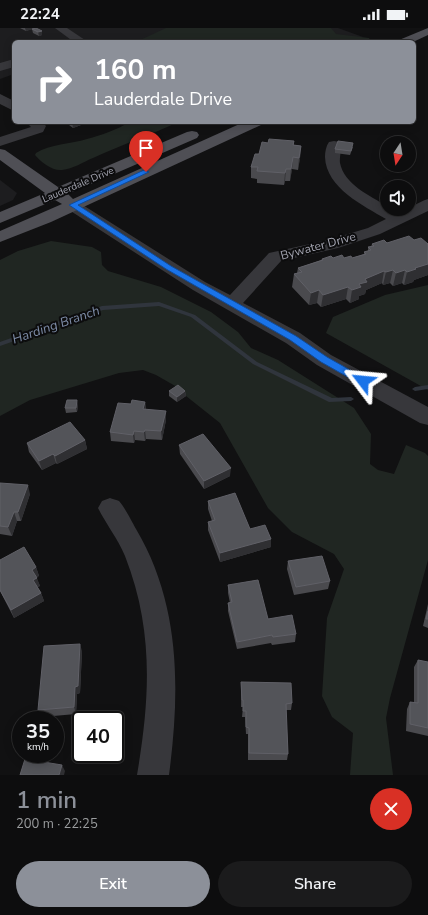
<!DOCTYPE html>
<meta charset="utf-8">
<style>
:root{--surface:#0d0d0e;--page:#1b1b1c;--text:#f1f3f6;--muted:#9a9c9e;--line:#2d2d2e;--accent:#8c9099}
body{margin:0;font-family:"Nunito Sans",sans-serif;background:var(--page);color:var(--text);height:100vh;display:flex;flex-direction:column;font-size:15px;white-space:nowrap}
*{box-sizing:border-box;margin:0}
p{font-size:13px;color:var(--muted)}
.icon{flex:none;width:22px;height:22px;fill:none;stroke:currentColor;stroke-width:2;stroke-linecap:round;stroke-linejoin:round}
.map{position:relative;height:747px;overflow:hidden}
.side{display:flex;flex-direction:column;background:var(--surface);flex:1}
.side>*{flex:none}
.guide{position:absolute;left:12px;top:12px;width:404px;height:84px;border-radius:6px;box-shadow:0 2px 10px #0003,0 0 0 1px var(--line);background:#8c9099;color:#fff;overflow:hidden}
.needle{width:26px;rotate:192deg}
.fabs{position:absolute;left:380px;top:108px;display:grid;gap:8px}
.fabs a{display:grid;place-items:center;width:36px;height:36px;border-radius:50%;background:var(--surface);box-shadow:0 2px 10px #0003,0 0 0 1px var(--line);font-size:20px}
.speed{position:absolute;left:12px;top:683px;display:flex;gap:8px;font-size:20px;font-weight:700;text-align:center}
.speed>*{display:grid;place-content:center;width:52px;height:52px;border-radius:50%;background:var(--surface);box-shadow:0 2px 10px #0003,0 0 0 1px var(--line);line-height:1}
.speed small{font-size:10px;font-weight:400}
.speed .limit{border:2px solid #111;border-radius:6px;background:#fff;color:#111}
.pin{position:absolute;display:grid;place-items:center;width:34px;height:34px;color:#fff;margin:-41px -17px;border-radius:50% 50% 50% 0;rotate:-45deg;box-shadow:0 0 4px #0007}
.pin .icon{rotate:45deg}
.me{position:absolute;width:44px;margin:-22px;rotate:299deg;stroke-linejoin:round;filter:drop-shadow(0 0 3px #0008)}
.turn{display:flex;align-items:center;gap:14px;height:84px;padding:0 16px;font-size:18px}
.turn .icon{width:52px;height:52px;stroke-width:2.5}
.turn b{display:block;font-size:28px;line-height:34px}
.round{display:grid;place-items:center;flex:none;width:42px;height:42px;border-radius:21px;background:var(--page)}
.head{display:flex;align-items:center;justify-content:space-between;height:68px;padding:0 16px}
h1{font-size:24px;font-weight:600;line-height:30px;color:var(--accent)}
.primary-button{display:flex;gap:8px;margin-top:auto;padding:8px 16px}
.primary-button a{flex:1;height:46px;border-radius:24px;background:var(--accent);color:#fff;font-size:16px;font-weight:600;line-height:46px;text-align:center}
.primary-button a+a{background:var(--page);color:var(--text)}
.status{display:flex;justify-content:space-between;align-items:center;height:28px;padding:0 20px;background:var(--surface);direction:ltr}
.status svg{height:11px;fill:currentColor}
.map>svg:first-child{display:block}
.built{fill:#1d1d1f}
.green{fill:#202622}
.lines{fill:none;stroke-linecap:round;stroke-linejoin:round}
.stream{fill:#30353d;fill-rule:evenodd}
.minor{fill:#37373b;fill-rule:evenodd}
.major{fill:#4f4f55;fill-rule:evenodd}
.wall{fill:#4a4a4e}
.shaded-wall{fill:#2f2f32}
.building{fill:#535459;stroke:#606067}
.route{fill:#1a73e8;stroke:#114b97}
.labels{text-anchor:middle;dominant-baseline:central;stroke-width:4;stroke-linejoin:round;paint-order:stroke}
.far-street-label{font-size:10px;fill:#a4a5b1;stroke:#0c0c0d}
.street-label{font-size:12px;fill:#a4a5b1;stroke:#0c0c0d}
.water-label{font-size:13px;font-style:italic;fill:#7e8da8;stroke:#0c0c0d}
</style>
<div class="status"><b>22:24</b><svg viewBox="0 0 49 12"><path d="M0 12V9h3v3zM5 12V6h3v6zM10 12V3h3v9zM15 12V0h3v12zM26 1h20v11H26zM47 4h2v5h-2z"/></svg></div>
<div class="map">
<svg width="428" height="747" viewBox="0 0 428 747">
<rect width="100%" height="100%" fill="#111112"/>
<g class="built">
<polygon points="0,0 338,0 363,9 351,14 14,14 14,46 0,51"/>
<polygon points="0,152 17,165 13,172 0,178"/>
</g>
<g class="green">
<polygon points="166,0 331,0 336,6 369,10 370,12 367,14 136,14"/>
<path d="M130,94h48c-27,13 -57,23 -85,36 -10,4 -20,11 -31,12 -10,1 -21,-8 -27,-15l1,-2c14,-9 35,-9 51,-14 15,-4 29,-9 43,-17z"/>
<polygon points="51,213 92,219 101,224 102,237 108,243 161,259 211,284 238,304 251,320 278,332 354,380 371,406 370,436 378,442 394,446 406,417 425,425 428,428 428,532 390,670 386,690 393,747 350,747 353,705 332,689 322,668 327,590 344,541 334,526 292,504 268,480 220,395 186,368 177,359 156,347 143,342 119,345 30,372 0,388 0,232 18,223"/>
<polygon points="428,257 428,362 326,305 333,289 385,267"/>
</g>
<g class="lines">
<g class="stream">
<polygon points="159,274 195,287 257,334 332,370 351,369 354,371 351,373 329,374 253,336 191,289 159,278 103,282 0,318 0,314 102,278"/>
<polygon points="428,357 428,361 415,363 412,361 415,359"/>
</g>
<g class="minor">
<polygon points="55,0 67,0 88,14 74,14"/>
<polygon points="14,31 14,39 0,43 0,35"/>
<polygon points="0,66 14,73 14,83 0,76"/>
<polygon points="26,94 42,94 46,98 43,104 0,118 0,109 31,99"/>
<path d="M334,113l5,1c4,5 0,14 1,21 4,21 30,33 47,43v3h4l8,5c10,-5 19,-12 29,-15v12l-48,23 -42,14 -57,13 -38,42 57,30 31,22 97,52v18l-8,-2 -103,-58 -31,-22 -93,-53 -127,-82 -2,-3 2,-3 6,-2 6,2 127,80 25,13 39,-42 59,-13 40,-12 18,-9c-22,-13 -60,-31 -61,-62 0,-5 1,-11 4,-15z"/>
<path d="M110,470c2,1 7,2 9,3 5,5 13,21 17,28 45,76 44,162 33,246h-32c13,-77 17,-145 -12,-219 -7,-17 -19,-32 -27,-48l4,-7z"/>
</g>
<g class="major">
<polygon points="428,0 428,7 413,14 397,14 399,12"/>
<polygon points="244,94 263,94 261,97 51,194 0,214 0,203 62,176 55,172 0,195 0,184 45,165 0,132 0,121 5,122 58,159 187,104 192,103 197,104 199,107 197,110 68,166 73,171"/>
</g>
</g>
<g class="wall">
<polygon points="20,0 38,0 36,0 42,7 39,8 33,5 32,1 26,3"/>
<polygon points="65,94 89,94 73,100"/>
<polygon points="294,113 294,117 301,118 300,130 298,142 292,141 290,153 285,153 284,157 257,155 257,151 251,150 251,139 259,126 268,115"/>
<polygon points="353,119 350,127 335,125 335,121"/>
<polygon points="414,212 428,216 428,247 414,252 413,254 404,257 402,255 393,258 390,255 383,257 382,255 366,262 365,266 359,268 359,271 350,275 346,271 321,279 317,275 309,277 292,259 294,246 297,245 298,240 321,232 322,231 352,230 364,226 364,224 368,223 368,219 371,219 372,216"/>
<polygon points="169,363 185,363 186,368 177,374 169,368"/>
<polygon points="145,374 146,382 166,392 162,412 146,411 145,413 135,412 134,415 111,413 110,404 131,376"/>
<polygon points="78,377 77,384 66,385 65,380"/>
<polygon points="85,412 87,421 57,436 56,435 42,442 29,424 27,415"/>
<polygon points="179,417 230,448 204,461 180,426"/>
<polygon points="0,455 30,466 21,493 17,493 12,508 0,506"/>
<polygon points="208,473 250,501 271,511 271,519 220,534 208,502 208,494 212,493 208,481"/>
<polygon points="0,532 36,539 39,548 36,549 40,558 37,559 41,565 44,573 14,590 0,563"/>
<polygon points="288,533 330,553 328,561 294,567 287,541"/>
<polygon points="228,557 268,591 296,606 295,614 272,617 271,615 237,621 228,583 228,575 230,575 228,565"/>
<polygon points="428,576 428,600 423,598"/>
<polygon points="82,623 80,665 77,666 76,686 42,689 38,682"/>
<polygon points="418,632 428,634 428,708 406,703 407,681 410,674 414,675 414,639"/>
<polygon points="241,654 292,675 291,682 286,682 288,726 287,732 248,732 248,706 246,706 245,689 242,689 243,679 241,679"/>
</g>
<g class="shaded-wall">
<polygon points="25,0 38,0 26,3"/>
<polygon points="42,3 42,7 39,8 38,4"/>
<polygon points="72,94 89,94 73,100"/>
<polygon points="301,118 300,130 298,142 299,130"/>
<polygon points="293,129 292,141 290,153 291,141"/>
<polygon points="286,141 285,153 284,157 285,145"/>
<polygon points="428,236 428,247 414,252 413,254 404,257 407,244 415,240"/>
<polygon points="393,242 390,255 383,257 386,244"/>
<polygon points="405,242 402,255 393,258 396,245"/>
<polygon points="384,243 382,255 366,262 365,266 359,268 359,271 350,275 352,262 365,251"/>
<polygon points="348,259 346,271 321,279 323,267"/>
<polygon points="319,262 317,275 309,277 311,265"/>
<polygon points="185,363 186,368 177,374 177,369"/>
<polygon points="77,372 78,377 77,384 76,380"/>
<polygon points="145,374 146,383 143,381"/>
<polygon points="166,383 166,392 162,412 161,403"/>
<polygon points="145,402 146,411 145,413 144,404"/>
<polygon points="134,403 135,412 134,415 133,407"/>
<polygon points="85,412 87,421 57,436 55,428"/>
<polygon points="53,426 56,435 42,442 39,433"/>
<polygon points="231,440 230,448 204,461 204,453"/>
<polygon points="28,457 30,466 21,493 18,484"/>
<polygon points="14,484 17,493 12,508 8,499"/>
<polygon points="271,511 271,519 220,534 220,525"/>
<polygon points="36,539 39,548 35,550 32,542"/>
<polygon points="37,550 40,558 36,560 33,552"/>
<polygon points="41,565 44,573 14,590 11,582"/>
<polygon points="80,616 82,623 80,665 77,666 76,686 74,679 75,659"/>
<polygon points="62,737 65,743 64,747 59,747"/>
</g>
<g class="building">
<polygon points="36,0 42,3 38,4 32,1"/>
<polygon points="269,111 294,113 293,117 301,118 299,130 293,129 291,141 286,141 285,145 257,143 258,139 251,139 255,126 259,126 262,114 268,115"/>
<polygon points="338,113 353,115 351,123 335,121"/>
<polygon points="409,208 414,212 421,210 428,216 428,236 415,240 416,241 407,244 405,242 396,245 393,242 386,244 384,243 365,251 367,254 359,256 361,259 352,262 348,259 323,267 319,262 311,265 294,246 302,244 298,240 323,232 322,231 331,228 333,230 342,227 344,230 351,228 352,230 366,226 364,224 371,222 368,219 374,218 372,216 384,212 387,215"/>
<polygon points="178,357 185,363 177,369 169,363"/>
<polygon points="67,372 77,372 76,380 65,380"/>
<polygon points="132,372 145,374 143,381 166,383 161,403 145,402 144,404 134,403 133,407 110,404 118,375 131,376"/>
<polygon points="70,394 85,412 55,428 53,426 39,433 27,415"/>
<polygon points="203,406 231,440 204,453 179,417"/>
<polygon points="0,455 28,457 18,484 14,484 8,499 0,498"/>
<polygon points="235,465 250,501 265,497 271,511 220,525 208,494 215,492 208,473"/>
<polygon points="24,519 36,539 32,542 37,550 33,552 41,565 11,582 0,562 0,532"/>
<polygon points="322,528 330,553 296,559 288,533"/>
<polygon points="258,552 268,591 292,587 296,606 273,609 272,607 237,614 228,575 232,574 228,557"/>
<polygon points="428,583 428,591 426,591"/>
<polygon points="80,616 78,658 75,659 74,679 38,682 44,618"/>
<polygon points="418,632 428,634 428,700 410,696 410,674 418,675"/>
<polygon points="241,654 291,655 292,675 286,676 288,726 249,725 249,700 246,699 246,683 243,683 243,672 242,672"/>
<polygon points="25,731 62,737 59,747 20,747"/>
</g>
<polygon class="route" points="144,142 149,144 78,177 171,238 296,308 327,329 366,351 367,353 366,356 360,356 321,334 290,312 166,241 69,177"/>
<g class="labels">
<g class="far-street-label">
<text transform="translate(78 157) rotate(-23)">Lauderdale Drive</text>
</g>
<g class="street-label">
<text transform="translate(318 218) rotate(-15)">Bywater Drive</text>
</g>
<g class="water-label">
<text transform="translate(56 297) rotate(-19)">Harding Branch</text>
</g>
</g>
</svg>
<div class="fabs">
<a><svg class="needle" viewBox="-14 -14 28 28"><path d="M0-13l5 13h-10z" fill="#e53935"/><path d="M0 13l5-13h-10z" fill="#9a9c9e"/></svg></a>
<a><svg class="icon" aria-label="sound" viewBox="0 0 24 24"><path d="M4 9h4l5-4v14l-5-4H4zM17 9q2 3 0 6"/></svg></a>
</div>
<div class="speed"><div>35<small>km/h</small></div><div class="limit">40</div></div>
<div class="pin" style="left:146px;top:144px;background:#d93025"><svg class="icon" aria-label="arrive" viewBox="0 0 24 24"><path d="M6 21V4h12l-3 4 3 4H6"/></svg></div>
<svg class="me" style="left:363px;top:353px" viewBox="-20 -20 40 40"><path d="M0-17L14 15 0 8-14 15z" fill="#1a73e8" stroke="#fff" stroke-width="4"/></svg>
<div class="guide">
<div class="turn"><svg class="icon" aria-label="right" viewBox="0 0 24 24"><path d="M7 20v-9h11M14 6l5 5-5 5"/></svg><div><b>160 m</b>Lauderdale Drive</div></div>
</div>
</div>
<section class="side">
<div class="head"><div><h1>1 min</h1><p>200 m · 22:25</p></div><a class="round" style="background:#d93025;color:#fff"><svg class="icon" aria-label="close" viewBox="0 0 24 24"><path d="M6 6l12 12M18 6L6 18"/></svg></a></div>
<div class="primary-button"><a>Exit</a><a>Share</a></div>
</section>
